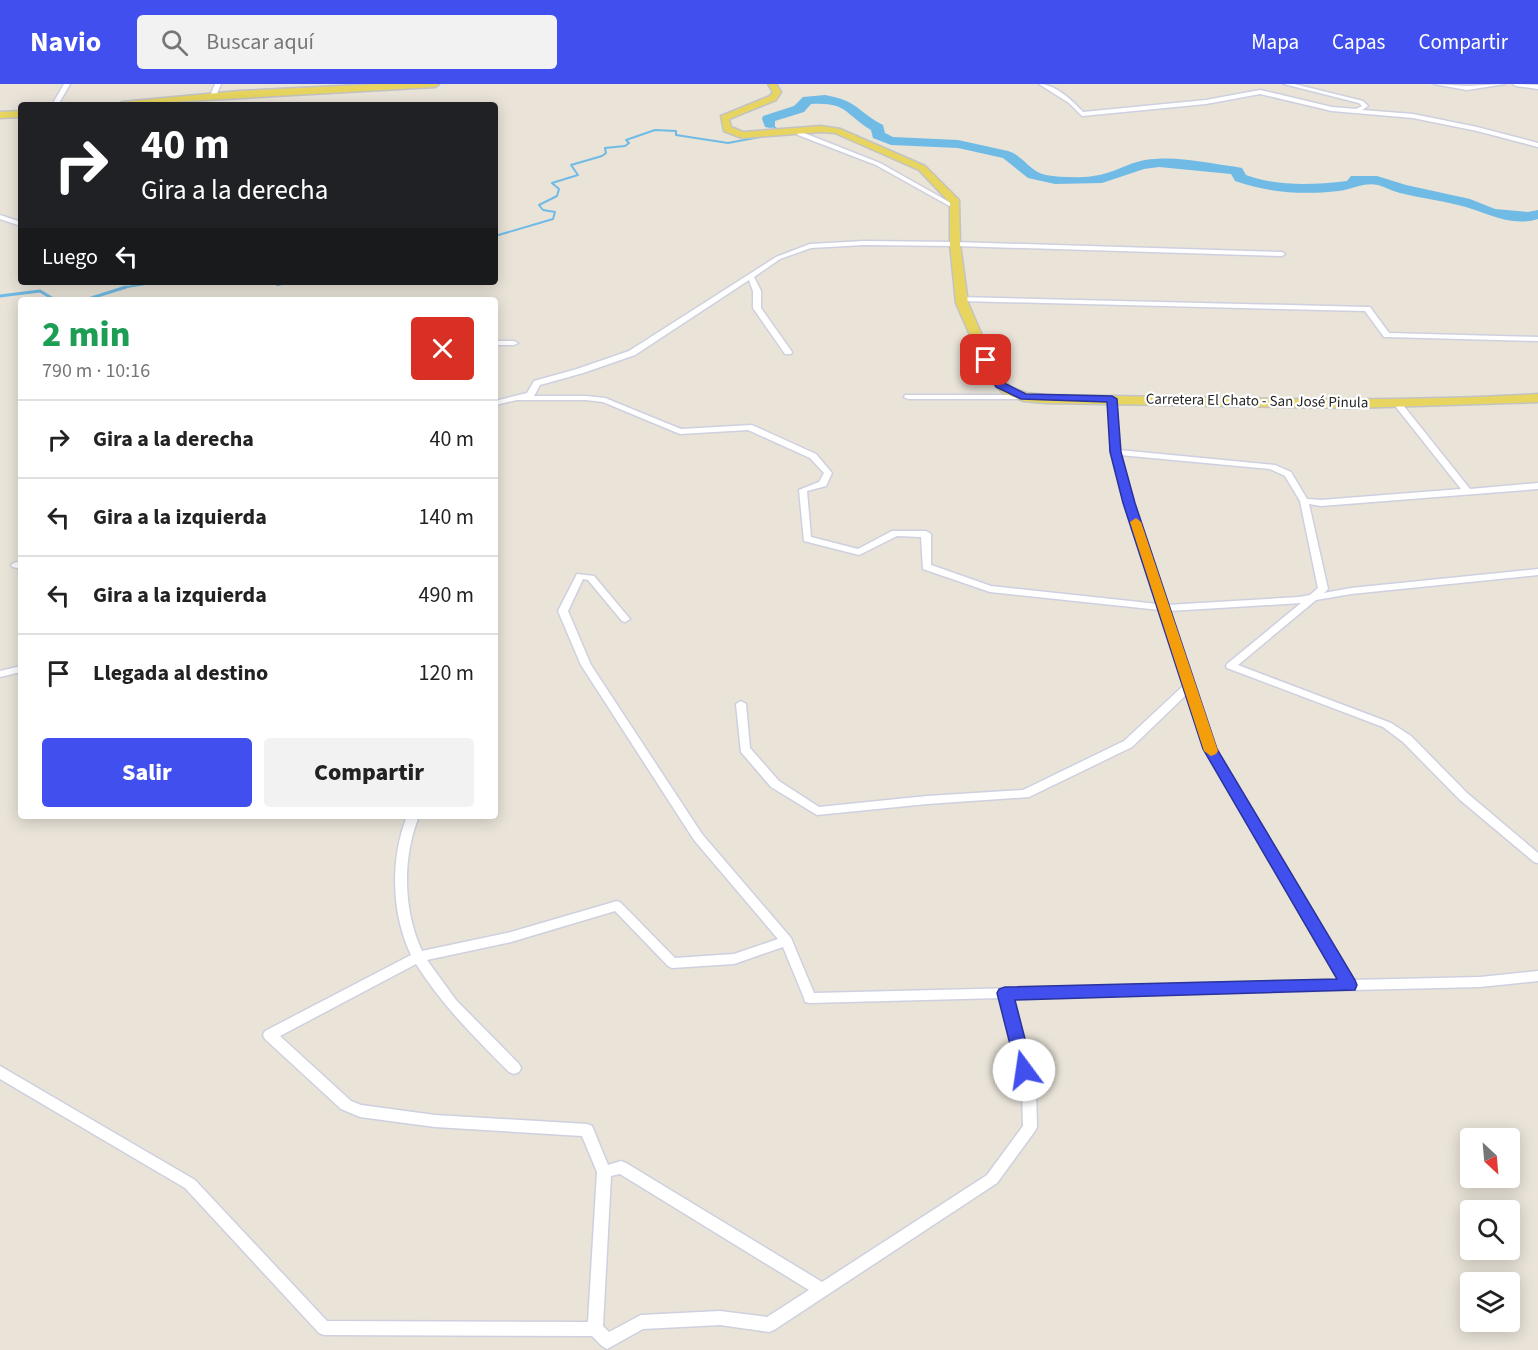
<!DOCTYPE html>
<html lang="es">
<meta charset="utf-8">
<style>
:root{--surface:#fff;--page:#f2f2f2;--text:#222;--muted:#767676;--line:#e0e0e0;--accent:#404fee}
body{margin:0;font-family:"Source Sans 3",sans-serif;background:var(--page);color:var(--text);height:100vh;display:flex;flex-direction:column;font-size:22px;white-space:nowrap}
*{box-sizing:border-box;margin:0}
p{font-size:20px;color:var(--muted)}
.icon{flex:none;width:33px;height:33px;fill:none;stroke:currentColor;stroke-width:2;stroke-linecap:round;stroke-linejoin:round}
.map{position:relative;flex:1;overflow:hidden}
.sheet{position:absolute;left:18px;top:213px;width:480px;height:522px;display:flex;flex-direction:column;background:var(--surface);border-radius:6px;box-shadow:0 3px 15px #0003}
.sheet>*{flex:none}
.hud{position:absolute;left:18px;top:18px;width:480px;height:183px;border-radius:6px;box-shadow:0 3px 15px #0003;background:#202124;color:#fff;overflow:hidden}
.needle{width:39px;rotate:154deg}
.buttons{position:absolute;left:1460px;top:1044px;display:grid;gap:12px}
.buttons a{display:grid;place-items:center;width:60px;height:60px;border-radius:6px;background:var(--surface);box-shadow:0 3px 15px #0003;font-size:30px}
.pin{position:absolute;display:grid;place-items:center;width:51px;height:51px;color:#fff;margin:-26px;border-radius:12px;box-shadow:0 3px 9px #0006}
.me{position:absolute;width:66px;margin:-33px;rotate:346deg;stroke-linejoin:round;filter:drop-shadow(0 0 4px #0008)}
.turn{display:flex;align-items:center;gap:21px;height:126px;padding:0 24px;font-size:27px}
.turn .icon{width:78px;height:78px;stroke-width:2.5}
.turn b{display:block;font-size:42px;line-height:51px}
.then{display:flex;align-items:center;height:57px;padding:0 24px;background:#0003;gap:12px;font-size:22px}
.round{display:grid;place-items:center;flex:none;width:63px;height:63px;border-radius:6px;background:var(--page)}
.head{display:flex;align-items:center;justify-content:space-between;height:102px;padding:0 24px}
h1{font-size:36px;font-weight:800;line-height:45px;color:#1e9e55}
.cta{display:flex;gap:12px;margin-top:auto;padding:12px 24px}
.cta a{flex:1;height:69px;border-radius:6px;background:var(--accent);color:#fff;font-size:24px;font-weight:800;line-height:69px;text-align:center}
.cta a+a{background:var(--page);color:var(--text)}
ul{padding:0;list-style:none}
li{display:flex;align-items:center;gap:18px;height:78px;padding:0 24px;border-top:2px solid var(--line)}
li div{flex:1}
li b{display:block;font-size:22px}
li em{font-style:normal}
header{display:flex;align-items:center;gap:36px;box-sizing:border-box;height:84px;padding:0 30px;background:var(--accent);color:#fff}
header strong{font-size:28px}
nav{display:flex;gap:33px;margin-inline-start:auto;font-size:21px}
.search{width:420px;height:54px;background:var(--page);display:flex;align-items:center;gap:15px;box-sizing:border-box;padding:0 21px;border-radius:6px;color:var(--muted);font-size:22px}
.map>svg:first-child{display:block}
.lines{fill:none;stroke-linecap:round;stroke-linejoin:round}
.stream-far1{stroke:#70bbe6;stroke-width:2}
.stream{stroke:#70bbe6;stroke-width:3}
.river{fill:#70bbe6;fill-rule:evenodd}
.street-casing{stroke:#ced0df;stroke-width:3}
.primary-casing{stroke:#c3c3c3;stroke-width:3}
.street{fill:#fff;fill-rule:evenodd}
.primary{fill:#e7d55f;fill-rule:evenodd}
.route{fill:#404fee;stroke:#2a339b;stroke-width:1.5}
.slow{fill:#f59e0b}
.labels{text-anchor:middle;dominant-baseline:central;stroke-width:4.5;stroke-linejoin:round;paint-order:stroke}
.far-street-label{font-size:15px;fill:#272727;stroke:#fff}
</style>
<header>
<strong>Navio</strong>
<div class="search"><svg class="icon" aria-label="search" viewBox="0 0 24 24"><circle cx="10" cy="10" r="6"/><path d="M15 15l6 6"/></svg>Buscar aquí</div>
<nav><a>Mapa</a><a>Capas</a><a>Compartir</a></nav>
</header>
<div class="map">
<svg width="1538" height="1266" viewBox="0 0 1538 1266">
<rect width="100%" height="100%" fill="#e9e3d8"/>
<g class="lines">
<g class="stream-far1">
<polyline points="495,152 553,135 555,128 543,126 539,121 557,112 559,105 552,99 578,91 571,81 602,72 606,69 605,64 625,62 629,59 626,56 655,46 676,47 676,51 728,59 782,49 770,40"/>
<polyline points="271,198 278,201 289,198"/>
<polyline points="121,204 158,198"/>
</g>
<g class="stream">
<polyline points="0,212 40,207 55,216"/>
<polyline points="85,216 126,203"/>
</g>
<path class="river" d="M825,11c34,6 31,16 58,30l2,8 8,4 65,3 50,11c15,4 22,21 38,24 20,3 45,4 64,-3 12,-4 23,-10 35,-12 31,-5 62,3 92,7l5,1 4,7c34,12 66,10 101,6l4,-5h26l29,9 64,14 25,10 33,3 10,-2v9c-28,9 -54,-8 -80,-14 -19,-5 -39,-7 -58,-12 -8,-2 -15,-6 -22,-8 -14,-3 -25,4 -39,6 -37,4 -69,2 -104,-10l-4,-7 -72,-7 -15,2 -42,14 -47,1 -27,-6 -25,-20 -45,-10 -67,-3 -18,-7 -2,-8c-27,-16 -23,-28 -60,-26l-7,8 -29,9v6l-5,1 -5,-1 -3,-8 1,-3 31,-10 9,-9z"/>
<g class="street-casing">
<g id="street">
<polygon points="64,0 70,0 58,21 52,21"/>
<polygon points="215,0 221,0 216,12 213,14 210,12"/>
<path d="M1039,0c16,0 34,17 44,28l123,-12 54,-10 72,17 24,2 6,-3 -3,-3 -75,-19h10l69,17 5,5 -6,4 51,4 64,13 61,16v4l-61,-16 -64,-13 -81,-7 -72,-17 -54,10 -124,12 -13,-13z"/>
<polygon points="1434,0 1467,2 1505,0 1467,6"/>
<polygon points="1513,0 1538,1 1538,5 1516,2"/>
<polygon points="802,45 807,46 804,49 880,79 958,123 953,124 876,81 798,51 797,50"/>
<polygon points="0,131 21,138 21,142 0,135"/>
<path d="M864,157l91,1 327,10 3,2 -3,2 -327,-10 -91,-1 -53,3 -31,11 -26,18 7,14v17l31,44 -1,2h-6l-32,-46v-17l-4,-11 -114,75 -52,18 -43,12 -6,11h52l19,2 76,31 71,-4 64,29 16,19 -6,13 -19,5 4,46 47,12 34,-18h34l5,3v31l60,21 167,18 -33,-101 -14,-51 -2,-55h6l1,2 3,51 156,15 16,7 16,27 14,1 140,-11 -69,-87 1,-2h6l71,89 68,-6v6l-217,17 -12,-2 19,85 -4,4 27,-5 187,-19v6l-187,19 -35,6 -78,65 153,58 20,13 56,57 71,60v10l-4,-1 -75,-63 -56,-57 -20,-15 -156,-59 -1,-2 1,-2 74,-61 -132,8 46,138 138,231 127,-3 58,-6v10l-58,6 -467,11 23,92 1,37 -2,4 -38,52 -223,147 -5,2 -49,-7 -77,4 -36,20 -5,-3 -10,-10 -268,-1 -5,-2 -134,-145 -185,-109v-13l195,114 132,141 261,1 9,-150 -15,-36 -147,-9 -75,-10 -19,-8 -76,-70 -2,-4 2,-4 146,-76c-20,-42 -21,-96 -4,-139h12c-17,42 -16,94 3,135l89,-19 106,-31 4,2 54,55 59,-4 44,-15 -84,-99 -113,-175 -23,-54 19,-37 17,2 36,43 -5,3 -3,-1 -34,-41 -5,-1 -15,32 23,54 111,169 89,104 23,55 526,-13 -135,-231 -18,-55 -55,53 -103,50 -102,7 -110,11 -46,-28 -30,-35 -5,-48 5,-3 5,3 4,44 29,33 40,26 108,-11 96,-6 101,-49 60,-56 -24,-75 -170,-18 -67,-23 -2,-32 -24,-1 -38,19 -55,-14 -5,-51 20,-8 5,-9 -14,-15 -62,-28 -68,4 -77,-32 -17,-2h-69l-22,5v-4l32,-8 7,-12 43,-12 52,-18 147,-94 34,-13zM1120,371l150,14 15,7 15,25 18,87 -8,7 -11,2 -132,8 -34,-102zM615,827l53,55 4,2 62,-4 49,-17 21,51 1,4 5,1 190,-5 22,92 1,36 -36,49 -165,107 -196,-119 -5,-2 -13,4 -16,-39 -5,-2 -152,-9 -74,-10 -10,-4 -71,-65 136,-72c26,41 59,74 93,108l5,2 5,-2 2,-4 -2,-4 -63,-64 -29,-40 84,-18zM620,1090l189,116 -42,27 -47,-6 -79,4 -32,17 -6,-6 8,-150z"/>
<polygon points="959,213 1367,223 1370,223 1389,249 1538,253 1538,257 1387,253 1384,253 1365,227 962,217 959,217"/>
<polygon points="495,257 514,257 518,259 514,261 495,261"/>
<polygon points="905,311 1024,311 1028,313 1024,315 908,315 904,313"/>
<polygon points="16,478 21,479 21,485 13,483 11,481"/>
<polygon points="21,582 21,588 0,593 0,587"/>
</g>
</g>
<g class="primary-casing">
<g id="primary">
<polygon points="379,0 439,0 435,3 118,21 122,18 239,7"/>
<path d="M768,0h8l5,8 -5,8 -47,19 2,8 12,5 78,-6 19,3 85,37 34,34 1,44 8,59 32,74 11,10 15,6 19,2c164,2 329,9 493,-1v8l-185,6 -308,-5 -21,-2 -21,-8 -14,-14 -33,-76 -6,-59v-41l-31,-33 -84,-37 -14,-1 -79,6 -18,-7 -3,-15 49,-20 3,-4z"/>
<polygon points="21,27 21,33 0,34 0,28"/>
</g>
</g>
<use href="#street" class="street"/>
<use href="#primary" class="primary"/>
</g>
<polygon class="route" points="983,273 990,273 1004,299 1026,310 1112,312 1117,315 1121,368 1135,419 1217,665 1355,896 1357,901 1355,906 1015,916 1033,986 1030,992 1024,994 1018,992 997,909 999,905 1005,903 1337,895 1203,665 1123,419 1110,368 1107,318 1021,315 996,303 981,276"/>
<polygon class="slow" points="1136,434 1141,438 1218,667 1216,670 1211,672 1204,667 1130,438"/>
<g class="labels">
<g class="far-street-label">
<text transform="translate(1257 317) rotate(1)">Carretera El Chato - San José Pinula</text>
</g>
</g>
</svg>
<div class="buttons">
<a><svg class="needle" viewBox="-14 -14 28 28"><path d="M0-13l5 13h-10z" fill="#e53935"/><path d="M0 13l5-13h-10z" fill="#767676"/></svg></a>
<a><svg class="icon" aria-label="search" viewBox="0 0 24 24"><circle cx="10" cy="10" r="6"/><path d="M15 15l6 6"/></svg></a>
<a><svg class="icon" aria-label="layers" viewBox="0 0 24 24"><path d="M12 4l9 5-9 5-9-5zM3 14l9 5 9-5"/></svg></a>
</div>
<div class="pin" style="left:986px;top:276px;background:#d93025"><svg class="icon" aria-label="arrive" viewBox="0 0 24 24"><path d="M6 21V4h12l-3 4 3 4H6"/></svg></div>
<svg class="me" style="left:1024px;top:986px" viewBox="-20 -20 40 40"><circle r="19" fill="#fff"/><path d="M0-13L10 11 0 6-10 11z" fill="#404fee"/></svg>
<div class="hud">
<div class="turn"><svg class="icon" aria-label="right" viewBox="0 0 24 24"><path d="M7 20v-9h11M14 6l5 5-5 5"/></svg><div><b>40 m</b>Gira a la derecha</div></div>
<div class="then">Luego<svg class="icon" aria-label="left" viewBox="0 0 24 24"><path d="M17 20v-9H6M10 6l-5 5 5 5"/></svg></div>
</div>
<section class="sheet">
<div class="head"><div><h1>2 min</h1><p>790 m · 10:16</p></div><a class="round" style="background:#d93025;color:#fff"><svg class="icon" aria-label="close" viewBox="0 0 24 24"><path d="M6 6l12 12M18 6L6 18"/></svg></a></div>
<ul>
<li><svg class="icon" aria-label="right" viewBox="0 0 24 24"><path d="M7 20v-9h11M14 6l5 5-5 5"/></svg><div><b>Gira a la derecha</b></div><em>40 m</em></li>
<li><svg class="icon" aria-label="left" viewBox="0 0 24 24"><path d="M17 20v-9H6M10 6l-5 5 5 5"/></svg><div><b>Gira a la izquierda</b></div><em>140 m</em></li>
<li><svg class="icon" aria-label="left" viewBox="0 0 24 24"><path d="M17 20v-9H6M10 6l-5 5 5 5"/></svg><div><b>Gira a la izquierda</b></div><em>490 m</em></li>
<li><svg class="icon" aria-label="arrive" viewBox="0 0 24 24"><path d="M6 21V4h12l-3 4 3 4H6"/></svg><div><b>Llegada al destino</b></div><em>120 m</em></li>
</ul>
<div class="cta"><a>Salir</a><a>Compartir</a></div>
</section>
</div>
